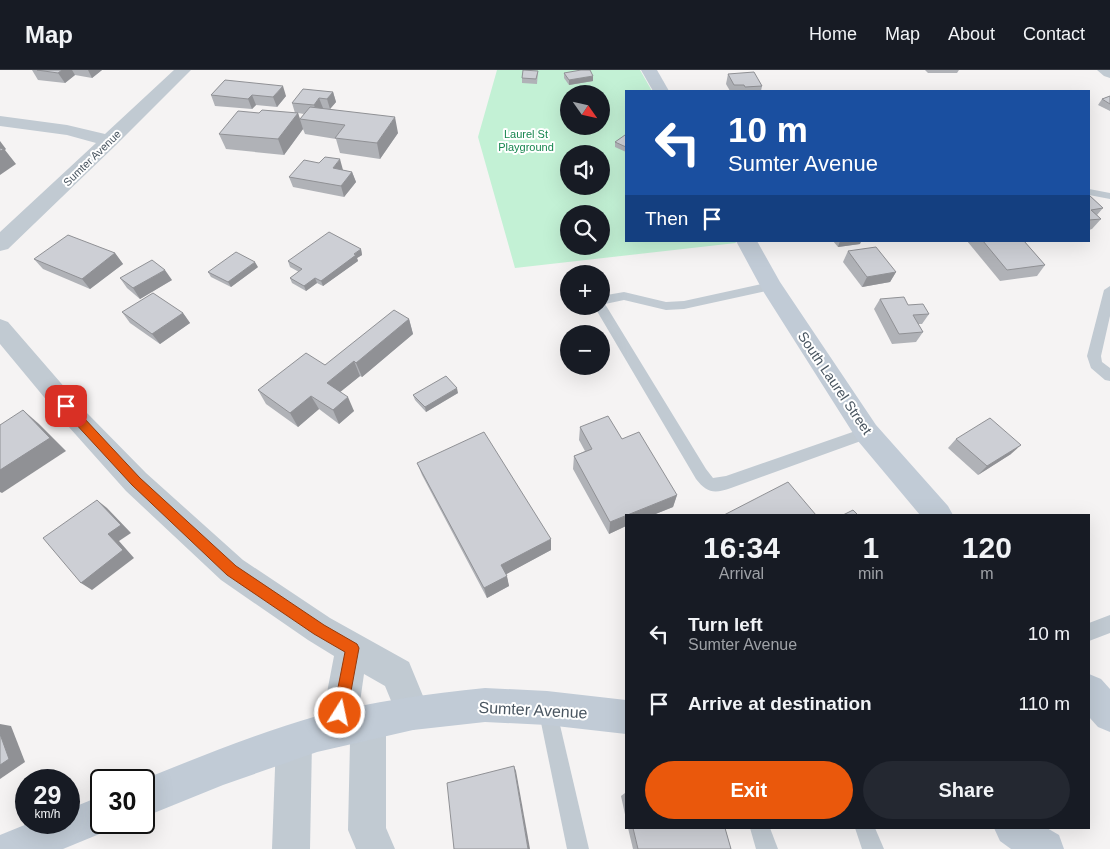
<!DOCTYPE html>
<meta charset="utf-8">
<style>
:root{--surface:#171b24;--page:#242831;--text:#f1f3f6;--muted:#9ea1a6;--line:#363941;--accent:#ea580c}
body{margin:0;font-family:Helvetica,sans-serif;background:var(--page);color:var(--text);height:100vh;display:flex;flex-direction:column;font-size:19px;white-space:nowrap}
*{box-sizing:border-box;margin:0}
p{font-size:16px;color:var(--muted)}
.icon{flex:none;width:28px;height:28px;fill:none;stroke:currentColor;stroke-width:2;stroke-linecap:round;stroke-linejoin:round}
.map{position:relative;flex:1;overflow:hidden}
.sheet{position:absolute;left:625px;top:444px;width:465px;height:315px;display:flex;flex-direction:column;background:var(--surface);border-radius:0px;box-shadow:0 5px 20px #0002}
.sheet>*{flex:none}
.guide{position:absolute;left:625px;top:20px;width:465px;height:152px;border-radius:0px;box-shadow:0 5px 20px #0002;background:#1a4fa0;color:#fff;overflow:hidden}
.needle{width:32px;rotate:124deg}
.controls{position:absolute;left:560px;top:15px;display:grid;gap:10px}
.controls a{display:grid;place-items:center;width:50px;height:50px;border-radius:50%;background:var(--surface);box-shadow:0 5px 20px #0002;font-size:25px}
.speed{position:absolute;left:15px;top:699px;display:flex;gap:10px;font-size:25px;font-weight:700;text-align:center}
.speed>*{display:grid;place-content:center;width:65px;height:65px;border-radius:50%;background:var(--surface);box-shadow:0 5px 20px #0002;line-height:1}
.speed small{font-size:12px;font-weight:400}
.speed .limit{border:2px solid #111;border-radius:8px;background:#fff;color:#111}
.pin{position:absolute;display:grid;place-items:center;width:42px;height:42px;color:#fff;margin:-21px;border-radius:10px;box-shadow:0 2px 8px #0006}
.me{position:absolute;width:55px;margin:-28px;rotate:10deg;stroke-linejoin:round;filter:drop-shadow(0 0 4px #0008)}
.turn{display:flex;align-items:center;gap:18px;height:105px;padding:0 20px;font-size:22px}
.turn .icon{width:65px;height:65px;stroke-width:2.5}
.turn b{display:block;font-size:35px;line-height:42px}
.then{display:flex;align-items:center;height:48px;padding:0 20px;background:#0003;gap:10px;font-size:19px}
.eta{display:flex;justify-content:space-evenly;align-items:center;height:85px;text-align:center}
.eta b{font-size:30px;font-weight:600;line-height:35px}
.action{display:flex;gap:10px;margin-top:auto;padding:10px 20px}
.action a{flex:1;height:58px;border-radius:30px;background:var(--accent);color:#fff;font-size:20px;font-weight:600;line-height:58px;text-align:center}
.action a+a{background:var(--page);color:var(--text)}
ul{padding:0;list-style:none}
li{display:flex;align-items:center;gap:15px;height:70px;padding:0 20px}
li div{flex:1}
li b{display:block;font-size:19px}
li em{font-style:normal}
header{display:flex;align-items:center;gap:30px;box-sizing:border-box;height:70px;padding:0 25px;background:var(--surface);border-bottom:1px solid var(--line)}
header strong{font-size:24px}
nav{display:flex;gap:28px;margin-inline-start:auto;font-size:18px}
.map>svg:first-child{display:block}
.green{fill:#c3f1d5;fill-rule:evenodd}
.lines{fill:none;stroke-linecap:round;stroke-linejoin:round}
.lane{fill:#c1cad2;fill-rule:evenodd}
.street{fill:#c1cad2;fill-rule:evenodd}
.secondary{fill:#c1cbd6;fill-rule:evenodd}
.wall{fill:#b0b2b7;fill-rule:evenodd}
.shaded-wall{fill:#909195}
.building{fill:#cdcfd5;stroke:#909195}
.route{fill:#ea580c;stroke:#983908}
.labels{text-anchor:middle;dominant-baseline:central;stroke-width:4;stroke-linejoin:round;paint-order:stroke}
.far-park-label{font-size:11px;fill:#17864f;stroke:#fff}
.far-street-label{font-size:11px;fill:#4a5661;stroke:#fff}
.street-label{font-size:14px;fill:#4a5661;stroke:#fff}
.near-street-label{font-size:16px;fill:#4a5661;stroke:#fff}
</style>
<header>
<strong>Map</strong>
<nav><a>Home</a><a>Map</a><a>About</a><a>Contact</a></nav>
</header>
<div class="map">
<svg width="1110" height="779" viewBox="0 0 1110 779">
<rect width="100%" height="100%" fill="#f5f3f3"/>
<path class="green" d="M497,0h143l12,21h-26v150h109l1,2 -221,25 -37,-131zM569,24h32v32h-32zM569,84h32v32h-32zM569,144h32v32h-32z"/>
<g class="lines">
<g class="lane">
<polygon points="1089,119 1110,123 1110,129 1089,125"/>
<path d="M771,212l4,1 2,3 -2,3 -91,20 -18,1 -42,-10 -19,4 101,165 7,9 13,-2 141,-49 5,2 2,4 -2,4 -141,51c-17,6 -24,5 -35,-9l-102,-173h7v-10l23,-4 42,10 18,-1z"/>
<polygon points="1110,216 1110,246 1101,286 1102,292 1110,298 1110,311 1105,310 1091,298 1087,286 1104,220"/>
<polygon points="1110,545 1110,563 1089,571 1089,553"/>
<polygon points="547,629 554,631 556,638 589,779 567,779 538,638 540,631"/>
<polygon points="750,758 770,758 778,779 756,779"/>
<polygon points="855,758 875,758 884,779 862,779"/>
</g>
<g class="street">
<polygon points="174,0 191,0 116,75 8,179 0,181 0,162 96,73 67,65 0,56 0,46 67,55 105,64"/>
<polygon points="1097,0 1110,0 1110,8 1104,6"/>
<polygon points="0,249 8,252 86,342 146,403 243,490 330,548 409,592 430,643 425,655 413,660 401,655 385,616 364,604 359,639 368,635 380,641 386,653 386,758 395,779 356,779 348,760 350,672 338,677 326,671 320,659 334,586 308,570 221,510 126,421 68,356 0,274"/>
<polygon points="294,654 307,659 312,672 310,779 272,779 276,672 281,659"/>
</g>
<g class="secondary">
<polygon points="641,0 657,0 669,21 653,21"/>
<polygon points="736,171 757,171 780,212 876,355 948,436 953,445 920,445 858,371 763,221"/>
<polygon points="1089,604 1101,609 1110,619 1110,662 1098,657 1089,647"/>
<path d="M485,618l62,3 79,9v34l-79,-9 -62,-3 -72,8 -96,22 -94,33 -79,32 -2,-37c57,-23 116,-47 175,-64 55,-15 112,-22 168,-28z"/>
<polygon points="101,726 101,752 117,752 114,758 63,779 0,779 0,765 32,752 69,752 69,739"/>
<polygon points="994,758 1047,758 1059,765 1064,779 1011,779 1000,771"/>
</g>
</g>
<g class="wall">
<polygon points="32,0 102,0 92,8 75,5 65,13 38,10"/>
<polygon points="925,0 959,0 957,3 928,3"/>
<polygon points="538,1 537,14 522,13 522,8"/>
<polygon points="564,3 593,11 569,15 564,8"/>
<polygon points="728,4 762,16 761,21 730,21 726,14"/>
<polygon points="225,10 286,26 277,37 256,35 252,39 215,36 211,25"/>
<path d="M333,22l3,10 -6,7 68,24 -18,26 -40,-6 -4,-14 -31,-5 -2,-5 -19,26 -58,-6 -7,-15 40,-21h36l-3,-10zM298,43l6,1 -4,5z"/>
<polygon points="1110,26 1110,41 1098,35 1102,29"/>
<polygon points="626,65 626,82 615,77 615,72"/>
<polygon points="343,100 352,102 356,112 344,127 293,117 289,107"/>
<polygon points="1089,125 1103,138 1097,145 1101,149 1092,159 1089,160"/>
<polygon points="833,171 861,171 860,174 838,177"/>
<polygon points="967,171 1024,171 1045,195 1037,206 1000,211"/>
<polygon points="361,179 362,185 357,188 358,191 323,216 317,213 306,221 292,213 290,208 299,202 290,197 288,191"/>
<polygon points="848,181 896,202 890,212 862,217 843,192"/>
<polygon points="115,183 123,194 90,219 43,199 34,189"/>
<polygon points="258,197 231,217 211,207 208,202"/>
<polygon points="120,208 172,210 140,229 127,218"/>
<polygon points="880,229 908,235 929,244 922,254 918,254 923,262 916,272 892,274 874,239"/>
<polygon points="122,242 183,243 190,253 160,274 130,253"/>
<polygon points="409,249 413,264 362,307 360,306 340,322 354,341 339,354 319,339 298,357 266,334 258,320 325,295"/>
<polygon points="458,323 426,342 415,330 413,325"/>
<polygon points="580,357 622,369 677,425 673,437 653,445 626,445 626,456 609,464 573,399 574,386 585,381 579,370"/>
<polygon points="956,369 1011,384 978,405 948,378"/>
<polygon points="417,393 551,480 506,504 509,516 487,528 422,405"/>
<polygon points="626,722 626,749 621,726 625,723"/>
<polygon points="628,758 725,758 731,779 633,779"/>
</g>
<g class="shaded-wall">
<polygon points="62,0 72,0 75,5 65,13 58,3"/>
<polygon points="88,0 102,0 92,8"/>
<polygon points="593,6 593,11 569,15 569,10"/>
<polygon points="283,16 286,26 277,37 273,27"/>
<polygon points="333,22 336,32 330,39 327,29"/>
<polygon points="252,25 256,35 252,39 248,29"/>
<polygon points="319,28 323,38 317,45 314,35"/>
<polygon points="298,43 303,59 284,85 278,69"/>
<polygon points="395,47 398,63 380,89 377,73"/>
<polygon points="0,71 6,79 5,80 16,94 0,105"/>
<polygon points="340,89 343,100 336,109 333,98"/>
<polygon points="352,102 356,112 344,127 341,116"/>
<polygon points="840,171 861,171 860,174 838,177"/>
<polygon points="361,179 362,185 357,188 358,191 323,216 321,211"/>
<polygon points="115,183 123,194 90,219 82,209"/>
<polygon points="255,192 258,197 231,217 228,212"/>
<polygon points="165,200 172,210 140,229 133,218"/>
<polygon points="896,202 890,212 862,217 867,207"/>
<polygon points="315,208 317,213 306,221 304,216"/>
<polygon points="183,243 190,253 160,274 152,264"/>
<polygon points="409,249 413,264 362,307 356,293"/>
<polygon points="354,291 360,306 334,327 327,313"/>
<polygon points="457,318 458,323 426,342 425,337"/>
<polygon points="311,326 319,339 298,357 290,343"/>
<polygon points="348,327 354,341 339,354 333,340"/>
<polygon points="23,340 39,354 66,381 2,423 0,422 0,400"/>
<polygon points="1021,375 1011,384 978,405 987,396"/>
<polygon points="677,425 673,437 653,445 628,445"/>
<polygon points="97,430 107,438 131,463 119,471 134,488 92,520 81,513"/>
<polygon points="626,446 626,456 609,464 610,452"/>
<polygon points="551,469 551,480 503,506 501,495"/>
<polygon points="507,506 509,516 487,528 484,518"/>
<polygon points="0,654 11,656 25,692 0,709"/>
<polygon points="514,696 516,701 530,779 528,779"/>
</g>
<g class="building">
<polygon points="37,0 62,0 58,3"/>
<polygon points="523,0 538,1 536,9 522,8"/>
<polygon points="581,0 590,0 593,6 569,10 564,3"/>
<polygon points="754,2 762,16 745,17 744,15 734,15 728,4"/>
<polygon points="225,10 283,16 273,27 252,25 248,29 211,25"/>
<polygon points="303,19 333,22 327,29 319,28 314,35 292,33"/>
<polygon points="1110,26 1110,34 1102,29"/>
<polygon points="310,37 395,47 377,73 335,68 345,55 300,49"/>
<polygon points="262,40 298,43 278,69 219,64 238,41 259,43"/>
<polygon points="625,65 626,65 626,77 615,72"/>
<polygon points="0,78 4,79 0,81"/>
<polygon points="325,87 340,89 333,98 352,102 341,116 289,107 304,90 319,93"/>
<polygon points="1089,125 1103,138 1091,140 1101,149 1089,150"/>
<polygon points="329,162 361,179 354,184 356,185 321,211 315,208 304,216 290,208 302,199 288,191"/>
<polygon points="68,165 115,183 82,209 34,189"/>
<polygon points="983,171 1024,171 1045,195 1007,200"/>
<polygon points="876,177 896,202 867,207 848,181"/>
<polygon points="236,182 255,192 228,212 208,202"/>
<polygon points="152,190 165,200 133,218 120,208"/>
<polygon points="153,223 183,243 152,264 122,242"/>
<polygon points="904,227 908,235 923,234 929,244 913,245 923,262 899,264 880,229"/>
<polygon points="394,240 409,249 356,293 354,291 327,313 348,327 333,340 311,326 290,343 258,320 306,283 325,295"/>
<polygon points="446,306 457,318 425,337 413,325"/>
<polygon points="23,340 50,368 0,400 0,355"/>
<polygon points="608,346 622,369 639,362 677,425 610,452 574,386 592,379 580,357"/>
<polygon points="990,348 1021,375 987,396 956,369"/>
<polygon points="484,362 551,469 501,495 507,506 484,518 417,393"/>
<polygon points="788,412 816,445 724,445"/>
<polygon points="97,430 121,455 108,464 123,480 81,513 43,468"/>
<polygon points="853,440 858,445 843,445"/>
<polygon points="0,664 9,689 0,695"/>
<polygon points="514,696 528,779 454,779 447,713"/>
<polygon points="633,758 725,758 731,779 638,779"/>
</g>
<polygon class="route" points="66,332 70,333 140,408 236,496 324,555 357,574 359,578 346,648 340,650 335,648 333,643 345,582 314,564 227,505 132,415 62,339 60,336"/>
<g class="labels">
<g class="far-park-label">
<text x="526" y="64">Laurel St<tspan x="526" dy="13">Playground</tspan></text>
</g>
<g class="far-street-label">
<text transform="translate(92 88) rotate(-44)">Sumter Avenue</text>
</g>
<g class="street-label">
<text transform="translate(835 313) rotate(56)">South Laurel Street</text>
</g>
<g class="near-street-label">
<text transform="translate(533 640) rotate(3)">Sumter Avenue</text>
</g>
</g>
</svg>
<div class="controls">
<a><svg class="needle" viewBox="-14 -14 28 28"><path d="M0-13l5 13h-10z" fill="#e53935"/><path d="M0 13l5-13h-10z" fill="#9ea1a6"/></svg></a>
<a><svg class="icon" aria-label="sound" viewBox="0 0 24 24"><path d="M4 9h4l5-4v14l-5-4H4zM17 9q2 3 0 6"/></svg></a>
<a><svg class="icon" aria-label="search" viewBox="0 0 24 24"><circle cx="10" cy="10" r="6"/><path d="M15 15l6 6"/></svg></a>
<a>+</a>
<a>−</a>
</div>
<div class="speed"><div>29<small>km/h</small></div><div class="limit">30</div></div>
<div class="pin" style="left:66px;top:336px;background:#d93025"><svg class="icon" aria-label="arrive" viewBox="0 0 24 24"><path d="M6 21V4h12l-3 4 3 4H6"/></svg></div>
<svg class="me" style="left:340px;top:643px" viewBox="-20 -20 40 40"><circle r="17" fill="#ea580c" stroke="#fff" stroke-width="3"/><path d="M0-11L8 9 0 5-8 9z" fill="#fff"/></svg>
<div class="guide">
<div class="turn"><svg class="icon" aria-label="left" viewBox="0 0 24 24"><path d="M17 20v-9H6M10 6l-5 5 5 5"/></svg><div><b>10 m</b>Sumter Avenue</div></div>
<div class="then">Then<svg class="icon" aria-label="arrive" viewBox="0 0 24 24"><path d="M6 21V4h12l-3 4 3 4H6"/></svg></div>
</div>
<section class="sheet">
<div class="eta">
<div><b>16:34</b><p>Arrival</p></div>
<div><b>1</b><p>min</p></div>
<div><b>120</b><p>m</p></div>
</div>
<ul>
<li><svg class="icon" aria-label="left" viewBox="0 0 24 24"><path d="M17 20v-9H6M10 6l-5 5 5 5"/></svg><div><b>Turn left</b><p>Sumter Avenue</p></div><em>10 m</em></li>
<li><svg class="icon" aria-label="arrive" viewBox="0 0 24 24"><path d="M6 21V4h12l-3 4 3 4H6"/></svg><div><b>Arrive at destination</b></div><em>110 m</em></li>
</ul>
<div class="action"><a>Exit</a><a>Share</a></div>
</section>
</div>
